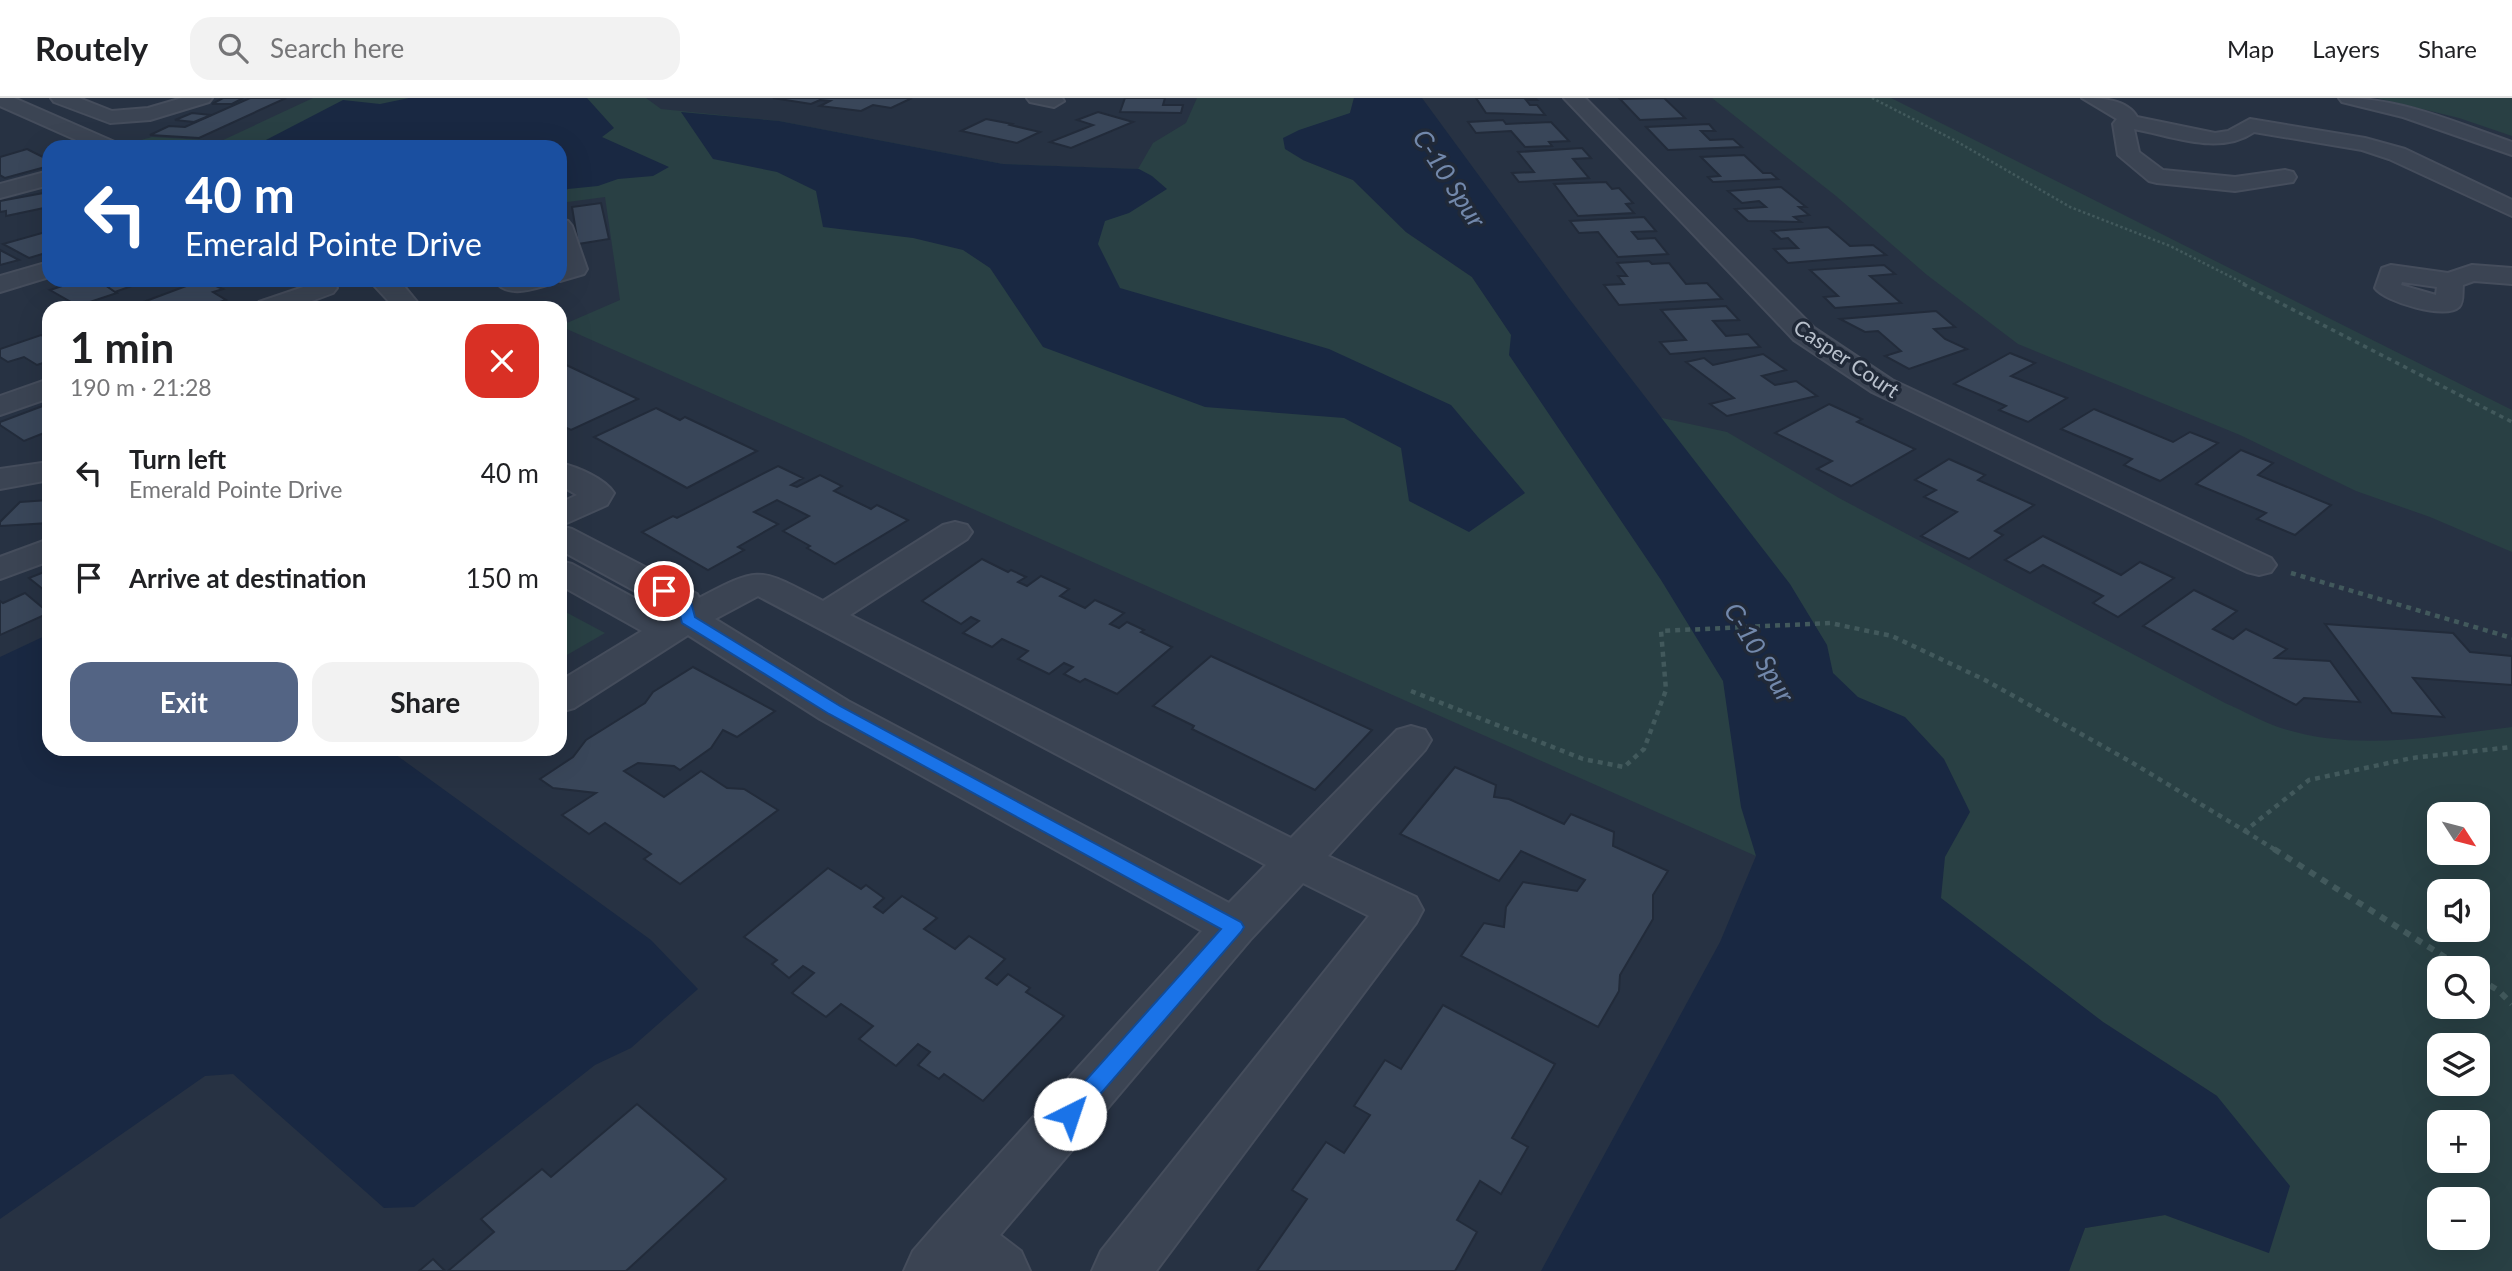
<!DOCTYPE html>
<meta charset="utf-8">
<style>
:root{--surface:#fff;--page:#f2f2f2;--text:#202124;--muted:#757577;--line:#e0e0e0;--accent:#536484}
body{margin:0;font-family:Lato,sans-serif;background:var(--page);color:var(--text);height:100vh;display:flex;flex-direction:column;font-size:26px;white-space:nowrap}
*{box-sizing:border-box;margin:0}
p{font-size:23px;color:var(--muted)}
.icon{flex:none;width:38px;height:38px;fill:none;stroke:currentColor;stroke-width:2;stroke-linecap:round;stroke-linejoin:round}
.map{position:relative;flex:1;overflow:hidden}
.panel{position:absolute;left:42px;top:203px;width:525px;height:455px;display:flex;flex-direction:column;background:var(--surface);border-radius:21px;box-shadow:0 7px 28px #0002}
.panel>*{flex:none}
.banner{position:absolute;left:42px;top:42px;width:525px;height:147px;border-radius:21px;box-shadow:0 7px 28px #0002;background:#1a4fa0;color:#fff;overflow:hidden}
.needle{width:46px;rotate:126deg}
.controls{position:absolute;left:2427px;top:704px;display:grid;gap:14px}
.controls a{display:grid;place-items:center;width:63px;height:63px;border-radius:14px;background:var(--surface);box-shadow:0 7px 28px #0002;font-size:35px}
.pin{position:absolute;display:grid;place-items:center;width:60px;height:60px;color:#fff;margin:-30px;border:4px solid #fff;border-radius:50%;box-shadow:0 2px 7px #0007}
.me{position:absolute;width:77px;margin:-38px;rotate:41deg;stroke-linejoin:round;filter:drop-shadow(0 0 5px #0008)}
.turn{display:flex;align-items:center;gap:24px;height:147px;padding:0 28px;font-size:32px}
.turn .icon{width:91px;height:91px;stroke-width:2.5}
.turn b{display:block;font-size:49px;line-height:60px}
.round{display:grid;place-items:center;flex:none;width:74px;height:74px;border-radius:21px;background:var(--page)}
.headline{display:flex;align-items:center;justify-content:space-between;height:119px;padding:0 28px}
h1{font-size:42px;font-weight:700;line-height:52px}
.primary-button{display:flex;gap:14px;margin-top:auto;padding:14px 28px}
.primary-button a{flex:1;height:80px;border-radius:21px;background:var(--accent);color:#fff;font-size:28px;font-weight:700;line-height:80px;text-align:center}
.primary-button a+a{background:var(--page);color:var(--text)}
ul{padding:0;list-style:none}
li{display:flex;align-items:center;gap:21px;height:105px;padding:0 28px}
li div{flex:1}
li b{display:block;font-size:26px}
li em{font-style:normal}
header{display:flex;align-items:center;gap:42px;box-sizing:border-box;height:98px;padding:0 35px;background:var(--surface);border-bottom:2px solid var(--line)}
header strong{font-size:33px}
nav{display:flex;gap:38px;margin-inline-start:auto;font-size:24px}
.search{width:490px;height:63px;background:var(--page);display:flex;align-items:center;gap:18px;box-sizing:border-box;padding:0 24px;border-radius:21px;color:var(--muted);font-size:26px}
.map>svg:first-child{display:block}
.green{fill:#294044;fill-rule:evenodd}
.water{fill:#192842}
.building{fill:#394659;stroke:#222b3a;stroke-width:2}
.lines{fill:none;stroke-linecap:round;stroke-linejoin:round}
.minor-casing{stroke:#454d5c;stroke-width:4}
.path-far3{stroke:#42595c;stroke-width:2.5;stroke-dasharray:2.5 2.5;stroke-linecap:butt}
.path-far2{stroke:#42595c;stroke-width:3.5;stroke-dasharray:4.5 4.5;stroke-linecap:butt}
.path-far1{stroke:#42595c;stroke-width:4.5;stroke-dasharray:5 5;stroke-linecap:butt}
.path{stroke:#42595c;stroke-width:6;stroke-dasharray:7 7;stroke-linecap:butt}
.minor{fill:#3b4453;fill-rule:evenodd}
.route{fill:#1a73e8;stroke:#114b97;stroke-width:2}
.labels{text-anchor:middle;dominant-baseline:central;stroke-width:7;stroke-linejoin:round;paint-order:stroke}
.far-street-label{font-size:21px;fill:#b8c0cc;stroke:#202938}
.water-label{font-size:26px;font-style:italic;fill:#7288ab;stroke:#202938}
</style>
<header>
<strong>Routely</strong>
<div class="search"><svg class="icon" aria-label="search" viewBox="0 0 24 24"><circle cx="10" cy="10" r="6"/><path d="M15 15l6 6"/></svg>Search here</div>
<nav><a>Map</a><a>Layers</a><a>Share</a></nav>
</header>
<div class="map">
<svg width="2512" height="1173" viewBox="0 0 2512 1173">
<rect width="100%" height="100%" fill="#273243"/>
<g class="green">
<path d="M313,0h333l15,11 118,12 224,43 135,5 15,-26 33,-20 11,-25h157l-4,15 -47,47 50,20 53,52 66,45 40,58 150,83 65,14 112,66 386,205c19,8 39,20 59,26 73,23 153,7 228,-2v544h-443l16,-43 80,-13 104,38 -52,-157 -114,-74 -77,-58 -270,-108 -1196,-530 60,-26 -15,-103 -45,6v-56h-414l-12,-5 18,-5 69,4zM2440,716h38v38h-38zM2440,793h38v38h-38zM2440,870h38v38h-38zM2440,947h38v38h-38zM2440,1024h38v38h-38zM2440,1101h38v38h-38z"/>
<polygon points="1712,0 1891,0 2512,312 2512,454 2430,419 2356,393 2240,337 2018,246 1927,177 1836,98"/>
<polygon points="2377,0 2512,0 2512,38 2459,20"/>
<polygon points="560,511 605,535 560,561"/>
</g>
<g class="water">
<polygon points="409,0 587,0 614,30 602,39 669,69 653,78 618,81 598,88 568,91 560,95 560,49 268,49 264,43 343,2 380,6"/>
<polygon points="1354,0 1422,0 1571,203 1790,486 1827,547 1833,575 1858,599 1905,619 1944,661 1970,714 1945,759 1941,800 2103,924 2217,998 2290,1088 2269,1155 2165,1117 2085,1130 2069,1173 1541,1173 1720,844 1756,758 1741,709 1723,583 1661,482 1509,257 1511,237 1472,179 1406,134 1353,82 1303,62 1285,51 1283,40 1299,32 1350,15"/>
<polygon points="681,14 779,23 1003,66 1139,71 1152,78 1167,91 1129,115 1105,123 1098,146 1120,190 1329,251 1451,307 1525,395 1469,434 1409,403 1401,350 1344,320 1205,309 1043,249 990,170 963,152 913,140 823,129 816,93 777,74 713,61"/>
<polygon points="49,536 49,651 388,651 651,842 698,891 631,950 595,967 414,1109 384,1110 233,976 205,978 0,1121 0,559"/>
</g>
<g class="building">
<polygon points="223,0 243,0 232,6 212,6"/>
<polygon points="250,0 286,0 199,40 150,37 169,28 185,29"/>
<polygon points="773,0 912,0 891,10 873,7 861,13 820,8 830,3 820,2 811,6"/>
<polygon points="1125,0 1165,0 1163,7 1183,7 1181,15 1120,14"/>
<polygon points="1476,0 1535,0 1537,2 1526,2 1530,7 1537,7 1545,17 1486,15"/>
<polygon points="1664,0 1685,20 1640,22 1620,1"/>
<polygon points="1098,14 1133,24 1071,50 1050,44 1093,27 1077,22"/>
<polygon points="192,15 211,17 194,24 175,22"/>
<polygon points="986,21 1012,26 1010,27 1040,34 1017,45 961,33"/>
<polygon points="1503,22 1506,26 1551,24 1569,43 1549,44 1552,48 1525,49 1511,33 1476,35 1468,24"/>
<polygon points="1709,26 1715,33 1701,33 1710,42 1733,41 1742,49 1668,52 1646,29"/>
<polygon points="1582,50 1591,60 1573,61 1589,80 1519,84 1512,75 1534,74 1518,54"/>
<polygon points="27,51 49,62 49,68 5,80 0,77 0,59"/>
<polygon points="1744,57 1763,75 1771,75 1778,81 1713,84 1708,79 1720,78 1701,59"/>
<polygon points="1606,84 1612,91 1619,90 1633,105 1626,106 1634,115 1578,118 1554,86"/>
<polygon points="1781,89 1806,109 1799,109 1809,117 1794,119 1801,124 1748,123 1735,111 1766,109 1759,103 1742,105 1728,93"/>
<polygon points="49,94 49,115 45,116 44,110 6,118 6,113 0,114 0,103"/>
<polygon points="601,105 609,141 578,146 572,109"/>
<polygon points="1644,119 1656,133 1632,134 1638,141 1655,140 1668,156 1618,159 1598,134 1579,135 1570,123"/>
<polygon points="1828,129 1850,148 1873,147 1886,157 1788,165 1774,151 1798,150 1788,140 1781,141 1772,133"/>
<polygon points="49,133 49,154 29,160 3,146"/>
<polygon points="0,152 19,162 0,167"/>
<polygon points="1649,163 1652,166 1669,165 1686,186 1707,185 1722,201 1619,207 1604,187 1624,186 1618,178 1627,178 1617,165"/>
<polygon points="1884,167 1895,176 1870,178 1901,205 1835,210 1824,199 1838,198 1810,172"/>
<polygon points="80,182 98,182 117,195 78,208 50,192"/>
<polygon points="98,182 144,182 146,183 115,194"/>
<polygon points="202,182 223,191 213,194 226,202 201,210 130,209"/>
<polygon points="1726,208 1739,222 1713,223 1726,238 1748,236 1760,249 1670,256 1660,244 1686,242 1661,212"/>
<polygon points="1936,213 1955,229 1934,231 1945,241 1967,251 1909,271 1885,258 1901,253 1878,233 1865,234 1840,221"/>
<polygon points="41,237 49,242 49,263 37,267 24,259 8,264 0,259 0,251"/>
<polygon points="2010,255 2035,265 2011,278 2067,300 2028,324 1999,312 2006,308 1954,286"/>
<polygon points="1763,256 1786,272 1762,278 1775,287 1796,283 1817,298 1727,318 1710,306 1734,300 1686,264 1704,260 1713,267"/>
<polygon points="560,264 638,301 571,332 560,327"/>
<polygon points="48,306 49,333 24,343 0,327 0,324"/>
<polygon points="1829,306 1862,321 1857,324 1915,351 1851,388 1817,371 1832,363 1775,335"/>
<polygon points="656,310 680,322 685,319 757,353 687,390 594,339"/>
<polygon points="2094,311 2173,344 2190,334 2218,345 2160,383 2124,367 2132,361 2061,331"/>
<polygon points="2241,352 2273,365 2258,377 2331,407 2295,437 2257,421 2266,415 2196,386"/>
<polygon points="1949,361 1985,377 1978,382 2034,407 1995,433 2003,437 1969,461 1921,438 1957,414 1924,399 1936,392 1915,382"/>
<polygon points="778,368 803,380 791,387 797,389 820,377 842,388 834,393 871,411 877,407 908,422 835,466 807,450 810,448 783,433 809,418 777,402 754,414 778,426 738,449 744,452 708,472 642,434 673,418 677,420"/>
<polygon points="49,402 49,425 0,428 0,424 20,404"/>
<polygon points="2043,438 2121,477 2140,464 2174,480 2118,519 2093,505 2103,498 2043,467 2030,475 2005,462"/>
<polygon points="982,461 1008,474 1011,472 1026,479 1018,484 1027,488 1041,478 1069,491 1060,498 1085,510 1095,502 1124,515 1110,526 1119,530 1127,524 1144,532 1141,534 1172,549 1117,596 1085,581 1080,584 1064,576 1073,569 1064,565 1049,576 1018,561 1028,553 1002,541 992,549 963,535 979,523 971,519 961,526 922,503"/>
<polygon points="49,472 49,496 29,480"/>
<polygon points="2194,492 2237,513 2213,531 2233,541 2246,531 2287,551 2275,560 2330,563 2360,604 2304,600 2296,607 2143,528"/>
<polygon points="25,495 49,515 0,537 0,503 3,505"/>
<polygon points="2325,526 2453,535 2470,554 2512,558 2512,587 2413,580 2444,619 2392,615"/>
<polygon points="1211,558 1372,632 1315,692 1192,631 1194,628 1153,608"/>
<polygon points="693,569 775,613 737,639 723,632 711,650 680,672 674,668 638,665 624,673 664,699 701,673 727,690 744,691 778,712 680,786 644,761 651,756 605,725 589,736 562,717 596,695 553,690 540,681 573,659 586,642 645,605 653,594"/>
<polygon points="1455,669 1496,687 1494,699 1509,701 1564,726 1571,716 1614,734 1613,748 1668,773 1653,797 1653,821 1620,877 1619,893 1598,929 1461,858 1484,825 1504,829 1506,809 1523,784 1577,793 1585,782 1521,753 1499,783 1400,736"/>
<polygon points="828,770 861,791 866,787 884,800 874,809 883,815 902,798 937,820 924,831 955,851 969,838 1005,861 986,880 997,887 1008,876 1030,890 1026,894 1064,918 983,1003 944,976 939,981 918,967 930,954 918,946 896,968 859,941 873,928 841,906 826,919 792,895 814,875 803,868 789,880 772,866 777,862 744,839"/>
<polygon points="1443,907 1555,966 1512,1040 1528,1049 1501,1096 1480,1083 1457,1122 1477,1134 1455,1173 1257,1173 1307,1101 1292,1092 1326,1044 1344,1055 1370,1017 1354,1008 1385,962 1401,971"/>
<polygon points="637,1006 726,1081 626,1173 448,1173 494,1134 481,1121 542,1071 551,1079"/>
<polygon points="433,1161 445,1173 419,1173"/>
</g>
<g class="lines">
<g class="minor-casing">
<g id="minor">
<polygon points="0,0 14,0 117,45 121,49 92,49 0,8"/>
<polygon points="51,0 79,0 112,13 148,10 182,0 212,0 209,4 150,22 110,25 54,4"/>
<polygon points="1027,0 1062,0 1064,3 1054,9 1030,4"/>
<polygon points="1564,0 1585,0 1814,230 1892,282 2271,460 2276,467 2271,474 2259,477 2247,474 1872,294 1794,242"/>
<path d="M2082,0c18,0 45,1 55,19l78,16 13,-2 22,-12 115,19 40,11 107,51v16l-123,-57 -27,-9 -108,-18c-35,24 -81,4 -120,-3l5,23 24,18 72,7 50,-7 8,2 3,5 -3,5 -58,9 -78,-8 -8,-2 -31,-26 -5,-31 4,-5z"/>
<path d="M2339,0c63,0 115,24 173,44v13l-109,-38 -61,-15z"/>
<polygon points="49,73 49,87 0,100 0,86"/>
<polygon points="560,121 568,123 572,128 587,171 584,176 560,183 558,182 560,182"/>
<polygon points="49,164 49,179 0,194 0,178"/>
<path d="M2391,167l57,8 24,-8 40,3v16l-38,-3 -11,4c-1,7 1,17 -4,22 -13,13 -74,-5 -84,-19l7,-20zM2402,184l35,5 -1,8 -35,-10z"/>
<polygon points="324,182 333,185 337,190 333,195 293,210 255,210 259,204"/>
<polygon points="369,182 399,182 422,210 395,210"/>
<path d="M494,182h57l-4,5c-17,5 -40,13 -53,-5z"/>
<polygon points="49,281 49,300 0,317 0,298"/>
<polygon points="49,364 49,382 0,391 0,371"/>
<path d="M560,365c17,4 44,15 54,30l-7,12 -47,21 12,3 125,65 2,4c64,-34 60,-29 124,3l120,-76 12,-3 12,3 5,7 -5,7 -117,76 441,223 106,-108 14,-4 14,4 6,10 -6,10 -97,106 88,41 7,13 -7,13 -260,348h-64l9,-20 268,-335 -66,-33 -53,57 -250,295 21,16 9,20h-126l9,-20 27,-31 262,-289 -382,-212 -132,-84 -114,73 -14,4v-31l82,-50 -82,-46v-24l12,3 84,46 12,-1 -108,-59v-47l17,-8 -17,-10zM758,498l508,269 -37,38 -381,-202 -133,-82z"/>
<polygon points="49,441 49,463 0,481 0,459"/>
</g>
</g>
<polyline class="path-far3" points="1872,0 1954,42 2070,109 2170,148 2247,187"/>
<polyline class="path-far2" points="2243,186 2512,324"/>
<g class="path-far1">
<polyline points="2291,475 2512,540"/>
<polyline points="1411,593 1583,661 1624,669 1644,651 1666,592 1661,533 1830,525 1892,538 1985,582 2131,664 2245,733 2309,682 2412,660 2512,649"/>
<polyline points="2245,733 2277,753"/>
</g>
<g class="path">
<polyline points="2274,751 2462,870"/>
<polyline points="2478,880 2499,893 2512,906"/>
</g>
<use href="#minor" class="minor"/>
</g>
<polygon class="route" points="664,488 690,500 695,519 840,608 1241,824 1244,829 1241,834 1077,1023 1070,1026 1062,1023 1059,1016 1062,1009 1221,831 829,616 682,525 677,506 656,493"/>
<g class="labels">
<g class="far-street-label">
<text transform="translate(1847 260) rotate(34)">Casper Court</text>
</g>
<g class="water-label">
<text transform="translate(1450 80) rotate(57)">C-10 Spur</text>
<text transform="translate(1760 554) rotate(59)">C-10 Spur</text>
</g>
</g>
</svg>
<div class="controls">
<a><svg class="needle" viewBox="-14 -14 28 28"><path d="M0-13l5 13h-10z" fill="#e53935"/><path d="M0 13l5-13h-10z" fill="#757577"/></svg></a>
<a><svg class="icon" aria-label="sound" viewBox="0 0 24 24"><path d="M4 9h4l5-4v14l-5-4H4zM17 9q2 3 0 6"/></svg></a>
<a><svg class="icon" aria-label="search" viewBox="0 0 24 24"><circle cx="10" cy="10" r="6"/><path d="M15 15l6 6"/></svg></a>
<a><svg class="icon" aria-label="layers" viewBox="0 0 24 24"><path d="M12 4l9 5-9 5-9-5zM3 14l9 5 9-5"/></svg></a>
<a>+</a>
<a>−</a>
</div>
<div class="pin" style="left:664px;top:493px;background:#d93025"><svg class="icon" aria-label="arrive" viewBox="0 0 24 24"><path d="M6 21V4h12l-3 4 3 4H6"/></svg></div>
<svg class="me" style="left:1070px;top:1016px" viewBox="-20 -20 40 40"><circle r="19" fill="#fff"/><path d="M0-13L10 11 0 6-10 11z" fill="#1a73e8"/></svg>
<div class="banner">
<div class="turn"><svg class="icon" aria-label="left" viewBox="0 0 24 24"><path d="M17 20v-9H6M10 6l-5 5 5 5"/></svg><div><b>40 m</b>Emerald Pointe Drive</div></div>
</div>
<section class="panel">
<div class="headline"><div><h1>1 min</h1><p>190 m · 21:28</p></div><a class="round" style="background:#d93025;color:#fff"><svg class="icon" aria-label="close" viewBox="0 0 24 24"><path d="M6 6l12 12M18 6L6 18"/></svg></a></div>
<ul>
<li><svg class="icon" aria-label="left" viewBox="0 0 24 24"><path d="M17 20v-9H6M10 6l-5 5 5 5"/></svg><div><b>Turn left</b><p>Emerald Pointe Drive</p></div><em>40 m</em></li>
<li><svg class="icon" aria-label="arrive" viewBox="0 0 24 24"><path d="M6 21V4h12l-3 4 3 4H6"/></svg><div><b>Arrive at destination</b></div><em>150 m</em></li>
</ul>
<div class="primary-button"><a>Exit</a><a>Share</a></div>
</section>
</div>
